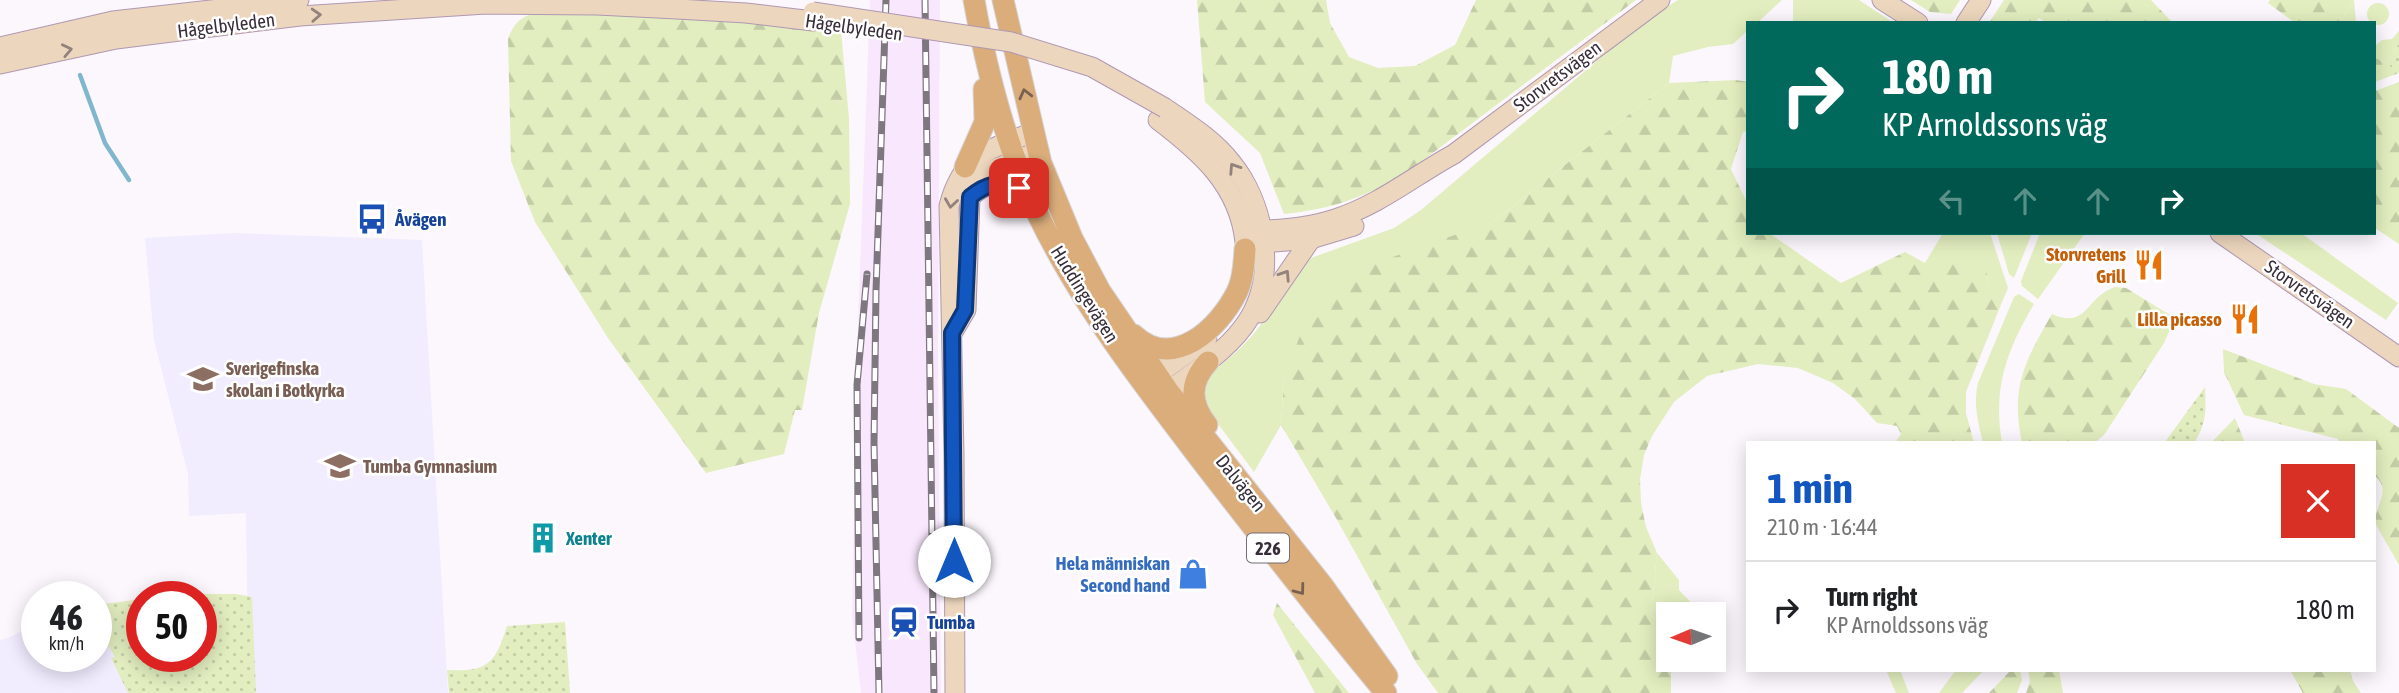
<!DOCTYPE html>
<meta charset="utf-8">
<style>
:root{--surface:#fff;--page:#f6f6f6;--text:#202124;--muted:#757577;--line:#e0e0e0;--accent:#1256c0}
body{margin:0;font-family:"Asap Condensed",sans-serif;background:var(--page);color:var(--text);height:100vh;display:flex;flex-direction:column;font-size:26px;white-space:nowrap}
*{box-sizing:border-box;margin:0}
p{font-size:23px;color:var(--muted)}
.icon{flex:none;width:38px;height:38px;fill:none;stroke:currentColor;stroke-width:2;stroke-linecap:round;stroke-linejoin:round}
.map{position:relative;flex:1;overflow:hidden}
.sheet{position:absolute;left:1746px;top:441px;width:630px;height:231px;display:flex;flex-direction:column;background:var(--surface);border-radius:0px;box-shadow:0 4px 18px #0003}
.sheet>*{flex:none}
.guide{position:absolute;left:1746px;top:21px;width:630px;height:214px;border-radius:0px;box-shadow:0 4px 18px #0003;background:#00695c;color:#fff;overflow:hidden}
.needle{width:46px;rotate:268deg}
.controls{position:absolute;left:1656px;top:602px;display:grid;gap:14px}
.controls a{display:grid;place-items:center;width:70px;height:70px;border-radius:0px;background:var(--surface);box-shadow:0 4px 18px #0003;font-size:35px}
.speed{position:absolute;left:21px;top:581px;display:flex;gap:14px;font-size:35px;font-weight:700;text-align:center}
.speed>*{display:grid;place-content:center;width:91px;height:91px;border-radius:50%;background:var(--surface);box-shadow:0 4px 18px #0003;line-height:1}
.speed small{font-size:18px;font-weight:400}
.speed .limit{border:10px solid #d22;background:#fff;color:#111}
.pin{position:absolute;display:grid;place-items:center;width:60px;height:60px;color:#fff;margin:-30px;border-radius:14px;box-shadow:0 4px 10px #0006}
.me{position:absolute;width:77px;margin:-38px;rotate:0deg;stroke-linejoin:round;filter:drop-shadow(0 0 5px #0008)}
.turn{display:flex;align-items:center;gap:24px;height:147px;padding:0 21px;font-size:32px}
.turn .icon{width:91px;height:91px;stroke-width:2.5}
.turn b{display:block;font-size:49px;line-height:60px}
.lanes{display:flex;align-items:center;height:66px;padding:0 21px;background:#0003;justify-content:center;gap:35px;direction:ltr}
.lanes .off{opacity:.35}
.round{display:grid;place-items:center;flex:none;width:74px;height:74px;border-radius:0px;background:var(--page)}
.summary{display:flex;align-items:center;justify-content:space-between;height:119px;padding:0 21px}
h1{font-size:42px;font-weight:700;line-height:52px;color:var(--accent)}
ul{padding:0;list-style:none}
li{display:flex;align-items:center;gap:21px;height:98px;padding:0 21px;border-top:2px solid var(--line)}
li div{flex:1}
li b{display:block;font-size:26px}
li em{font-style:normal}
.map>svg:first-child{display:block}
.built{fill:#f9e8fd}
.education{fill:#f1ecfe}
.grass{fill:#e2eebf}
.forest{fill:url(#forest-firs)}
.park{fill:url(#park-dots)}
.lines{fill:none;stroke-linecap:round;stroke-linejoin:round}
.stream{stroke:#81b6cf;stroke-width:4.5}
.secondary-casing{stroke:#af98b3;stroke-width:21}
.primary-casing{stroke:#d7d5d7;stroke-width:23}
.secondary{stroke:#ecd6bd;stroke-width:19}
.primary{stroke:#daad7b;stroke-width:21}
.rail-casing{stroke:#7f7780;stroke-width:7}
.rail{stroke:#fff;stroke-width:4.5;stroke-dasharray:13;stroke-linecap:butt}
.secondary-bridge-casing{stroke:#af98b3;stroke-width:21;stroke-linecap:butt}
.secondary-bridge{stroke:#ecd6bd;stroke-width:19}
.oneway{stroke:#92827b}
.oneway2{stroke:#786153}
.route-casing{stroke:#0c387d;stroke-width:18}
.route{stroke:#1256c0;stroke-width:12}
.labels{text-anchor:middle;dominant-baseline:central;stroke-width:5;stroke-linejoin:round;paint-order:stroke}
.shield{fill:#fff;stroke:#736d74;stroke-width:2}
.shield-label{font-size:18px;font-weight:bold;fill:#372e39}
.street-label{font-size:19px;fill:#372e39;stroke:#fff}
.transit-label{font-size:19px;font-weight:bold;fill:#164399;stroke:#fff;text-anchor:start}
.food-label{font-size:19px;font-weight:bold;fill:#c56008;stroke:#fff;text-anchor:end}
.education-label{font-size:19px;font-weight:bold;fill:#785e54;stroke:#fff;text-anchor:start}
.culture-label{font-size:19px;font-weight:bold;fill:#0d838f;stroke:#fff;text-anchor:start}
.shop-label{font-size:19px;font-weight:bold;fill:#366cbe;stroke:#fff;text-anchor:end}
</style>
<div class="map">
<svg width="2399" height="693" viewBox="0 0 2399 693">
<defs>
<pattern id="forest-firs" width="22" height="20" patternUnits="userSpaceOnUse" patternTransform="scale(1.75)"><rect width="22" height="20" fill="#e2eebf"/><path d="M5 1l3.5 6h-7zM16 11l3.5 6h-7z" fill="#c2cca5"/></pattern>
<pattern id="park-dots" width="8" height="8" patternUnits="userSpaceOnUse" patternTransform="scale(1.75)"><rect width="8" height="8" fill="#e2eebf"/><path d="M2 2h.1M6 6h.1" fill="none" stroke="#c2cca5" stroke-width="1.8" stroke-linecap="round"/></pattern>
</defs>
<rect width="100%" height="100%" fill="#fcf7fd"/>
<polygon class="built" points="870,0 940,0 938,354 941,693 861,693 852,616 858,321"/>
<g class="education">
<polygon points="236,233 422,240 448,693 238,693 248,653 246,513 189,516 188,474 154,340 145,238"/>
<polygon points="37,623 37,656 96,656 96,625 129,681 133,693 0,693 0,640 10,637"/>
</g>
<g class="grass">
<path d="M1678,0h104l-25,23h-9v7l-15,14 -25,3 -35,9 -4,27 -175,138 -48,19 -162,137 -3,48 -27,47 -51,-68v-24c21,-18 43,-34 59,-57 17,-24 25,-46 49,-65l83,-30 27,-18 222,-188z"/>
<polygon points="1793,0 1859,0 1894,23 1793,23"/>
<polygon points="2354,0 2356,23 2340,23"/>
<circle cx="2378" cy="14" r="11"/>
<polygon points="2399,31 2399,44 2385,62 2375,58 2375,46 2382,40 2392,39"/>
<polygon points="1943,233 1990,233 2008,288 2002,302 1989,291 1987,273 1925,263"/>
<polygon points="1997,233 2032,233 2014,278 2009,274"/>
<polygon points="2040,233 2085,233 2038,299 2022,286 2021,281"/>
<polygon points="2255,233 2301,233 2398,303 2386,320"/>
<path d="M2019,294l15,10c-28,48 -41,83 -32,139h-19c-5,-21 -10,-39 -5,-60l36,-86z"/>
<polygon points="1657,553 1679,580 1679,590 1699,611 1697,614 1668,614 1668,630 1651,615"/>
<polygon points="1886,670 1900,670 1909,693 1896,693"/>
<polygon points="1956,670 1984,670 1962,693 1939,693"/>
</g>
<g class="forest">
<path d="M1197,0h129l4,23 19,34 29,11 37,-2 40,-21 21,-45h160l-235,177c-42,22 -70,32 -117,37l-24,-61 -55,-51z"/>
<polygon points="1911,0 1960,0 1951,14 1930,12"/>
<polygon points="2004,0 2151,0 2172,22 2046,23 2039,18 2035,23 1989,23"/>
<polygon points="2270,0 2354,0 2340,23 2295,23 2268,3"/>
<path d="M567,11l127,5 147,14 8,89 1,85 -31,109 -17,97h-7l-11,44 -78,19 -98,-135 -73,-116 -24,-61 -3,-122c11,-31 32,-26 59,-28z"/>
<polygon points="2375,58 2385,62 2396,70 2399,67 2399,73 2375,82"/>
<polygon points="1736,80 1748,82 1748,131 1743,132 1731,169 1748,205 1748,233 1769,233 1841,283 1905,252 1925,263 1971,261 1987,273 1989,291 2002,302 1966,392 1966,413 1974,443 1895,443 1901,434 1897,426 1877,423 1855,399 1833,383 1798,368 1758,364 1707,376 1674,402 1652,436 1644,455 1640,479 1641,503 1646,527 1657,553 1651,615 1668,630 1668,660 1674,660 1671,673 1671,693 1438,693 1417,664 1336,518 1281,425 1284,377 1303,328 1342,275 1494,221 1669,83"/>
<polygon points="2399,82 2399,244 2375,228 2375,91"/>
<path d="M2115,287l11,1 49,30 -11,25 -60,92 -10,8h-72c-12,-56 3,-82 30,-129 36,16 33,-17 63,-27z"/>
<path d="M2223,349l91,35 32,5 53,39v137l-24,-42c0,-18 17,-33 0,-47v-33h-35l-2,-4 -94,-24 -20,-43z"/>
<polygon points="2235,418 2245,443 2211,443"/>
<polygon points="1277,603 1349,693 1315,693 1273,615"/>
<polygon points="2011,670 2020,670 2022,680 2017,693 1989,693"/>
<polygon points="2028,670 2059,670 2063,693 2026,693 2030,681"/>
<polygon points="2290,670 2350,670 2353,681 2361,693 2303,693"/>
</g>
<g class="park">
<polygon points="2399,44 2399,67 2396,71 2385,62"/>
<path d="M2205,387c1,21 2,37 -11,56l-29,-1z"/>
<polygon points="179,594 236,594 252,597 256,693 128,693 111,658 115,657 96,625 96,605 142,599 142,656 201,656 201,597 159,597"/>
<path d="M565,622l5,71h-121l-2,-23c41,2 48,-6 60,-44z"/>
</g>
<g class="lines">
<polyline class="stream" points="80,75 105,143 129,180"/>
<g class="secondary-casing">
<g id="secondary">
<polyline points="1882,0 1918,23"/>
<polyline points="1966,23 1981,0"/>
<polyline points="0,47 113,21 299,0"/>
<polyline points="0,64 116,39 300,16 486,4 597,5 677,9 746,13 813,21"/>
<path d="M1165,108c23,16 48,31 66,54 33,40 46,109 19,155 -19,32 -54,53 -82,74"/>
<path d="M1158,120c42,32 81,65 87,122"/>
<path d="M974,194c23,-19 39,-12 58,7"/>
<path d="M1244,232c30,-3 62,-3 91,-13 44,-14 79,-43 119,-65l206,-154"/>
<polyline points="2220,233 2399,357"/>
<polyline points="1274,242 1311,239 1354,226"/>
<polyline points="1260,313 1311,239"/>
<polyline points="953,332 966,310 970,197 979,180 994,169 1039,151"/>
<polyline points="1157,375 1207,339"/>
<path d="M955,693l-1,-238 -5,-249c13,-51 40,-57 85,-74"/>
</g>
</g>
<g class="primary-casing">
<g id="primary">
<path d="M974,0c15,85 38,170 80,246 41,76 95,146 147,214 61,79 121,157 185,233"/>
<polyline points="1003,0 1041,163 1072,238 1100,291 1168,391 1323,586 1387,676"/>
<polyline points="965,167 985,122 984,89"/>
<path d="M1134,335c38,36 84,-5 103,-43 6,-13 7,-28 8,-43"/>
<path d="M1207,425c-17,-22 -18,-42 1,-63"/>
</g>
</g>
<use href="#secondary" class="secondary"/>
<use href="#primary" class="primary"/>
<g class="rail-casing">
<g id="rail">
<polyline points="925,0 934,693"/>
<polyline points="859,638 857,385 867,274"/>
<polyline points="879,693 874,443 876,291 886,0"/>
</g>
</g>
<use href="#rail" class="rail"/>
<g class="secondary-bridge-casing">
<polyline id="secondary-bridge" points="813,12 1011,42 1092,67 1165,108"/>
</g>
<use href="#secondary-bridge" class="secondary-bridge"/>
</g>
<defs><path id="oneway-chevron" d="M-2-3.5L2.5 0L-2 3.5" fill="none" stroke-width="1.6" stroke-linecap="round" stroke-linejoin="round" transform="scale(1.75)"/></defs>
<g class="oneway">
<use href="#oneway-chevron" transform="translate(316 15) rotate(-3)"/>
<use href="#oneway-chevron" transform="translate(67 50) rotate(-12)"/>
<use href="#oneway-chevron" transform="translate(1234 168) rotate(-123)"/>
<use href="#oneway-chevron" transform="translate(951 203) rotate(98)"/>
<use href="#oneway-chevron" transform="translate(1285 275) rotate(-57)"/>
</g>
<g class="oneway2">
<use href="#oneway-chevron" transform="translate(1025 94) rotate(-104)"/>
<use href="#oneway-chevron" transform="translate(1300 590) rotate(53)"/>
</g>
<g class="lines">
<g class="route-casing">
<path id="route" d="M954,561l-2,-228 13,-23 5,-113c16,-13 30,-17 49,-9"/>
</g>
<use href="#route" class="route"/>
</g>
<defs>
<g id="bus-bare" transform="scale(2.415)"><path d="M-5-6H5V4H4V6H2V4H-2V6H-4V4H-5ZM-3.5-4V0h7V-4ZM-3.5 1.2v1.5H-2V1.2ZM2 1.2v1.5H3.5V1.2Z" fill="#1a4fb4" stroke="#fff" stroke-width="2.5" paint-order="stroke"/></g>
<g id="restaurant-bare" transform="scale(2.415)"><path d="M-5-6h1v4h1v-4h1v4h1v-4h1v5L-1.5 .5V6h-2V.5L-5-1ZM5-6V6H3V1.5H1.5Q1.5-4 5-6Z" fill="#e8710a" stroke="#fff" stroke-width="2.5" paint-order="stroke"/></g>
<g id="school-bare" transform="scale(2.415)"><path d="M0-5L7-2L0 1L-7-2ZM-4 1L0 2.5L4 1V4Q0 6-4 4Z" fill="#8d6e63" stroke="#fff" stroke-width="2.5" paint-order="stroke"/></g>
<g id="building-bare" transform="scale(2.415)"><path d="M-4-6H4V6H1V3H-1V6H-4ZM-2.5-4.3h1.7v1.8h-1.7ZM.8-4.3h1.7v1.8H.8ZM-2.5-1h1.7V.8h-1.7ZM.8-1h1.7V.8H.8Z" fill="#0f9aa8" stroke="#fff" stroke-width="2.5" paint-order="stroke"/></g>
<g id="shop-bare" transform="scale(2.415)"><path d="M-5-2.5h2.3a2.7 3.5 0 0 1 5.4 0H5L5.5 6h-11ZM-1.5-2.5h3a1.5 2.3 0 0 0-3 0Z" fill="#3f7fe0" stroke="#fff" stroke-width="2.5" paint-order="stroke"/></g>
<g id="station-bare" transform="scale(2.415)"><path d="M-3-6H3Q5-6 5-4V2Q5 4 3 4L4.5 6H3L1.5 4h-3L-3 6H-4.5L-3 4Q-5 4-5 2V-4Q-5-6-3-6ZM-3.5-4v3h7v-3ZM-3.5 1v1.5H-2V1ZM2 1v1.5H3.5V1Z" fill="#1a4fb4" stroke="#fff" stroke-width="2.5" paint-order="stroke"/></g>
</defs>
<g fill-rule="evenodd">
<use href="#bus-bare" x="372" y="219"/>
<use href="#restaurant-bare" x="2149" y="265"/>
<use href="#restaurant-bare" x="2245" y="319"/>
<use href="#school-bare" x="203" y="379"/>
<use href="#school-bare" x="340" y="466"/>
<use href="#building-bare" x="543" y="538"/>
<use href="#shop-bare" x="1193" y="574"/>
<use href="#station-bare" x="904" y="622"/>
</g>
<g class="labels">
<rect class="shield" x="1247" y="533.5" width="42" height="29" rx="5"/>
<g class="shield-label">
<text x="1268" y="548">226</text>
</g>
<g class="street-label">
<text transform="translate(226 25) rotate(-7)">Hågelbyleden</text>
<text transform="translate(854 27) rotate(8)">Hågelbyleden</text>
<text transform="translate(1557 76) rotate(-37)">Storvretsvägen</text>
<text transform="translate(1085 294) rotate(58)">Huddingevägen</text>
<text transform="translate(2310 294) rotate(35)">Storvretsvägen</text>
<text transform="translate(1241 483) rotate(51)">Dalvägen</text>
</g>
<g class="transit-label">
<text x="395" y="219">Åvägen</text>
<text x="927" y="622">Tumba</text>
</g>
<g class="food-label">
<text x="2126" y="254">Storvretens<tspan x="2126" dy="22">Grill</tspan></text>
<text x="2222" y="319">Lilla picasso</text>
</g>
<g class="education-label">
<text x="226" y="368">Sverigefinska<tspan x="226" dy="22">skolan i Botkyrka</tspan></text>
<text x="363" y="466">Tumba Gymnasium</text>
</g>
<g class="culture-label">
<text x="566" y="538">Xenter</text>
</g>
<g class="shop-label">
<text x="1170" y="563">Hela människan<tspan x="1170" dy="22">Second hand</tspan></text>
</g>
</g>
</svg>
<div class="controls">
<a><svg class="needle" viewBox="-14 -14 28 28"><path d="M0-13l5 13h-10z" fill="#e53935"/><path d="M0 13l5-13h-10z" fill="#757577"/></svg></a>
</div>
<div class="speed"><div>46<small>km/h</small></div><div class="limit">50</div></div>
<div class="pin" style="left:1019px;top:188px;background:#d93025"><svg class="icon" aria-label="arrive" viewBox="0 0 24 24"><path d="M6 21V4h12l-3 4 3 4H6"/></svg></div>
<svg class="me" style="left:954px;top:561px" viewBox="-20 -20 40 40"><circle r="19" fill="#fff"/><path d="M0-13L10 11 0 6-10 11z" fill="#1256c0"/></svg>
<div class="guide">
<div class="turn"><svg class="icon" aria-label="right" viewBox="0 0 24 24"><path d="M7 20v-9h11M14 6l5 5-5 5"/></svg><div><b>180 m</b>KP Arnoldssons väg</div></div>
<div class="lanes"><svg class="icon off" aria-label="left" viewBox="0 0 24 24"><path d="M17 20v-9H6M10 6l-5 5 5 5"/></svg><svg class="icon off" aria-label="ahead" viewBox="0 0 24 24"><path d="M12 20V5M6 11l6-6 6 6"/></svg><svg class="icon off" aria-label="ahead" viewBox="0 0 24 24"><path d="M12 20V5M6 11l6-6 6 6"/></svg><svg class="icon" aria-label="right" viewBox="0 0 24 24"><path d="M7 20v-9h11M14 6l5 5-5 5"/></svg></div>
</div>
<section class="sheet">
<div class="summary"><div><h1>1 min</h1><p>210 m · 16:44</p></div><a class="round" style="background:#d93025;color:#fff"><svg class="icon" aria-label="close" viewBox="0 0 24 24"><path d="M6 6l12 12M18 6L6 18"/></svg></a></div>
<ul>
<li><svg class="icon" aria-label="right" viewBox="0 0 24 24"><path d="M7 20v-9h11M14 6l5 5-5 5"/></svg><div><b>Turn right</b><p>KP Arnoldssons väg</p></div><em>180 m</em></li>
</ul>
</section>
</div>
